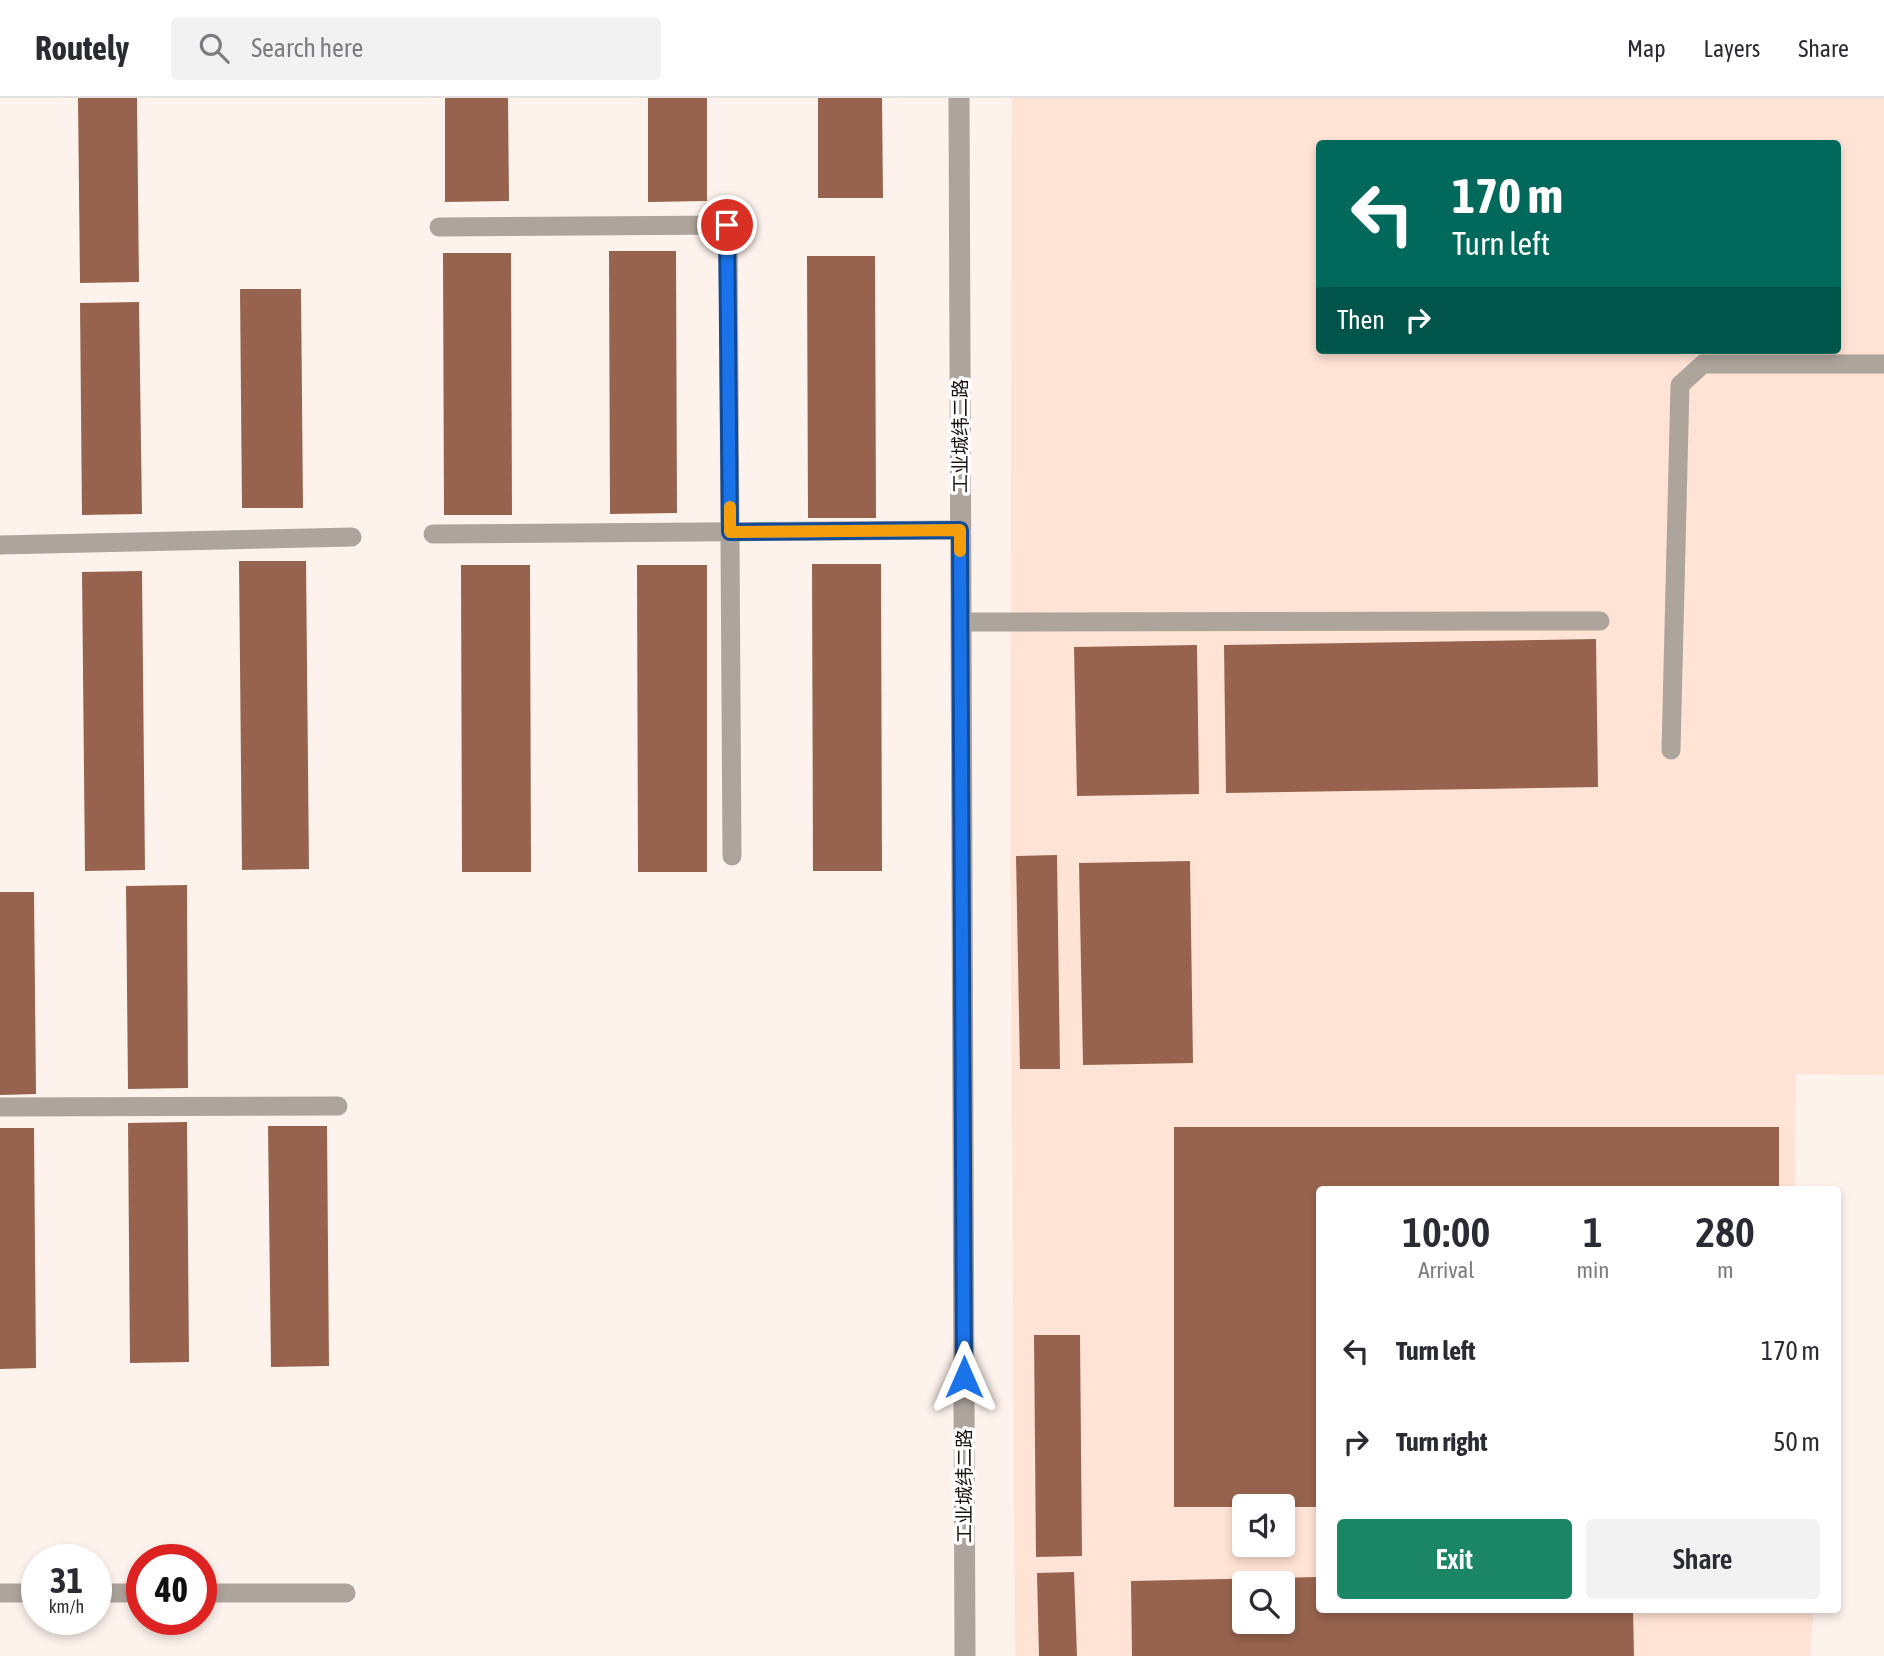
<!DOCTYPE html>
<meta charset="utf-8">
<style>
:root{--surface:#fff;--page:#f2f2f3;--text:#2b2b33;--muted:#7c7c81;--line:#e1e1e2;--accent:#1a8663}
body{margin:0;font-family:"Asap Condensed","Noto Sans SC",sans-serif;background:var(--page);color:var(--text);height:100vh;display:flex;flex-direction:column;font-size:26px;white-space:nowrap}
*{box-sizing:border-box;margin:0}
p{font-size:23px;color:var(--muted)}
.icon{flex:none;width:38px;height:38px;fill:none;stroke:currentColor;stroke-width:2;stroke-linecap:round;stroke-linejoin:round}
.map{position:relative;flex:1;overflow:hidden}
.side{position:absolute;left:1316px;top:1088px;width:525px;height:427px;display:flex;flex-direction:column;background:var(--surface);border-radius:7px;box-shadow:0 4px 10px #0003}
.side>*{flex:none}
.hud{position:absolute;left:1316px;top:42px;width:525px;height:214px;border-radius:7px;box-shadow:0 4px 10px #0003;background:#00695c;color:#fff;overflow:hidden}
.controls{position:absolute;left:1232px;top:1396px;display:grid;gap:14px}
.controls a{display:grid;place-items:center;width:63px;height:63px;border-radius:7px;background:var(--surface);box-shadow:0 4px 10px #0003;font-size:35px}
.speed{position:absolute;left:21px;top:1446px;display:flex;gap:14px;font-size:35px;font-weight:700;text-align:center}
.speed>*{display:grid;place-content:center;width:91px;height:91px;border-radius:50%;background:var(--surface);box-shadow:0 4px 10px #0003;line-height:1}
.speed small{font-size:18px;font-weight:400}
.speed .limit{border:10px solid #d22;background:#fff;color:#111}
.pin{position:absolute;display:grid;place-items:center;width:60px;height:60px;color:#fff;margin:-30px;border:4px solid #fff;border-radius:50%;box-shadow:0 2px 7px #0007}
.me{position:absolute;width:77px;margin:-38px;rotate:0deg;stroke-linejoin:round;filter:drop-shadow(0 0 5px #0008)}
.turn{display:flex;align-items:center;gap:24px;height:147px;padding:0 21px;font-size:32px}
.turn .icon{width:91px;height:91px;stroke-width:2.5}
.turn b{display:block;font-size:49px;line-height:60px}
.then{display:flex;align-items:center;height:66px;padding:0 21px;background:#0003;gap:14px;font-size:26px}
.eta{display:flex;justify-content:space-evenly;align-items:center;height:119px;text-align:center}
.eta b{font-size:42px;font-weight:600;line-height:49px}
.action{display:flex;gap:14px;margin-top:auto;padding:14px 21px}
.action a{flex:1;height:80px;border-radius:7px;background:var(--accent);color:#fff;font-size:28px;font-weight:600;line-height:80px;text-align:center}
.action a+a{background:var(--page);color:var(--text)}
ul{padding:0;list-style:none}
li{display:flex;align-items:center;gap:21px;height:91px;padding:0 21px}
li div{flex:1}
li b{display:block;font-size:26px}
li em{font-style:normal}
header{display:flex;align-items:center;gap:42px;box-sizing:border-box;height:98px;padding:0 35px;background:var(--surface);border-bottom:2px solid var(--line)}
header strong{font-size:33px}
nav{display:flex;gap:38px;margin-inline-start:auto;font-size:24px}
.search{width:490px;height:63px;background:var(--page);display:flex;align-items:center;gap:18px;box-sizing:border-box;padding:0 24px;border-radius:7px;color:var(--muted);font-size:26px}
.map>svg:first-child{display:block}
.built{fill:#ffe3d5;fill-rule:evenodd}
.building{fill:#97634e;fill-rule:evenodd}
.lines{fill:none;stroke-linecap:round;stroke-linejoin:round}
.service{stroke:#ada49c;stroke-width:19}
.tertiary{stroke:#ada49c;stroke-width:21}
.route-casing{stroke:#114b97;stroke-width:18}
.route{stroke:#1a73e8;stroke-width:12}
.slow{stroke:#f59e0b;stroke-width:12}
.labels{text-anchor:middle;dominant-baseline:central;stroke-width:7;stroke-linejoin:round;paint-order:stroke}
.street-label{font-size:19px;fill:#19110c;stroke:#fff}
</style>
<header>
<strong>Routely</strong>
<div class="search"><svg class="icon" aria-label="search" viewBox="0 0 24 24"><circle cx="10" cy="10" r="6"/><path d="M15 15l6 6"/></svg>Search here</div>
<nav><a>Map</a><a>Layers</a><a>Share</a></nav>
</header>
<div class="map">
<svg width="1884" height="1558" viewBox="0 0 1884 1558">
<rect width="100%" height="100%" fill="#fdf2ec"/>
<path class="built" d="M1012,0h872v977l-88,-1 -1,116h-475v420h494l-4,46h-795l-5,-851zM1320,46h518v206h-518zM1244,1409h39v38h-39zM1244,1486h39v38h-39z"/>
<g class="building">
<polygon points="78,0 137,0 139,184 80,185"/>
<polygon points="445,0 508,0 509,103 445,104"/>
<polygon points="648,0 707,0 707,103 648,104"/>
<polygon points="818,0 882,0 883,100 818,100"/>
<polygon points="609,153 676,153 677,415 610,416"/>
<polygon points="443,155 511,155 512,417 444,417"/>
<polygon points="807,158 875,158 876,420 808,420"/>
<polygon points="240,191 301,191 303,410 242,410"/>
<polygon points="139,204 142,416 82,417 80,205"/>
<polygon points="239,463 306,463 309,771 242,772"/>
<polygon points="812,466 881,466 882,773 813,773"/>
<polygon points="461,467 530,467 531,774 462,774"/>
<polygon points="637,467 707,467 707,774 638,774"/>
<polygon points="142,473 145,772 85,773 82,474"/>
<polygon points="1596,541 1598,689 1226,695 1224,547"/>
<polygon points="1197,547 1199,696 1077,698 1074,549"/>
<polygon points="1057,757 1060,971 1020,971 1016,758"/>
<polygon points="1190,763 1193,965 1083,967 1079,765"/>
<polygon points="187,787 188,990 128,991 126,788"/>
<polygon points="0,794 34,794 36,996 0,997"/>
<polygon points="187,1024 189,1264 130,1265 128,1025"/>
<polygon points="268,1028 327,1028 329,1268 271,1269"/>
<polygon points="1174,1029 1779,1029 1779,1092 1320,1092 1320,1409 1174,1409"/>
<polygon points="0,1030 34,1030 36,1270 0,1271"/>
<polygon points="1034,1237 1080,1237 1082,1458 1036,1459"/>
<polygon points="1074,1474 1077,1558 1039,1558 1037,1475"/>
<path d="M1320,1479v33h313l1,46h-502l-1,-75zM1244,1486h39v38h-39z"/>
</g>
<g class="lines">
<g class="service">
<polyline points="439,129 728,127 732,758"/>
<polyline points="433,436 960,432"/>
<polyline points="0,447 352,439"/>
<polyline points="961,524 1600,523"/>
<polyline points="1671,652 1680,287 1703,266 1884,266"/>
<polyline points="0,1009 338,1008"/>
<polyline points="0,1495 37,1495"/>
<polyline points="96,1495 142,1495"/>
<polyline points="201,1495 346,1495"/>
</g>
<polyline class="tertiary" points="959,0 965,1558"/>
</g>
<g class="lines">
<g class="route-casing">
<polyline id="route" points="727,127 730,434 960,432 964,1279"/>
</g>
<use href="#route" class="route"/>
<polyline class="slow" points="730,409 730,434 960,432 960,453"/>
</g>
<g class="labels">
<g class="street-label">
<text transform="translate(960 338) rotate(-90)">工业城纬二路</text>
<text transform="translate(964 1388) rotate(-90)">工业城纬二路</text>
</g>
</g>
</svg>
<div class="controls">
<a><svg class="icon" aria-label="sound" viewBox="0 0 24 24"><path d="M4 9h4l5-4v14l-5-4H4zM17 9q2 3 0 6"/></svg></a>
<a><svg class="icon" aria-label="search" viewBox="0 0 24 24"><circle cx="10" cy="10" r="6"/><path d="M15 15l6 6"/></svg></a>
</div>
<div class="speed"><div>31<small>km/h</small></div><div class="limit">40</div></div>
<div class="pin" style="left:727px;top:127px;background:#d93025"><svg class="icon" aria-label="arrive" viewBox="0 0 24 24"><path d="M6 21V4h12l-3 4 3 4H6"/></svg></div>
<svg class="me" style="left:964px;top:1279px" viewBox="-20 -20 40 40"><path d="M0-17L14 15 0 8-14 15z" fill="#1a73e8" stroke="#fff" stroke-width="4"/></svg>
<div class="hud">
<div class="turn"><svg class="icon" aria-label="left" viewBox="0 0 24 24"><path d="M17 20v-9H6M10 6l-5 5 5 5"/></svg><div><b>170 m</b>Turn left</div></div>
<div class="then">Then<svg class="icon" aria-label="right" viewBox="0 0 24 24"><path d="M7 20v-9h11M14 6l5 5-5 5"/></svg></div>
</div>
<section class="side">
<div class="eta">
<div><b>10:00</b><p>Arrival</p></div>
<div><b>1</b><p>min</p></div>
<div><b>280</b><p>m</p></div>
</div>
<ul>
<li><svg class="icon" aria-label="left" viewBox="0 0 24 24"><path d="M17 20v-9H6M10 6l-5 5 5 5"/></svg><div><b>Turn left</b></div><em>170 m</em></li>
<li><svg class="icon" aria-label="right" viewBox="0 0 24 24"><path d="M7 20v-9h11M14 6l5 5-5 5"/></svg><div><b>Turn right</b></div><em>50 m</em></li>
</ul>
<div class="action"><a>Exit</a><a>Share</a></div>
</section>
</div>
